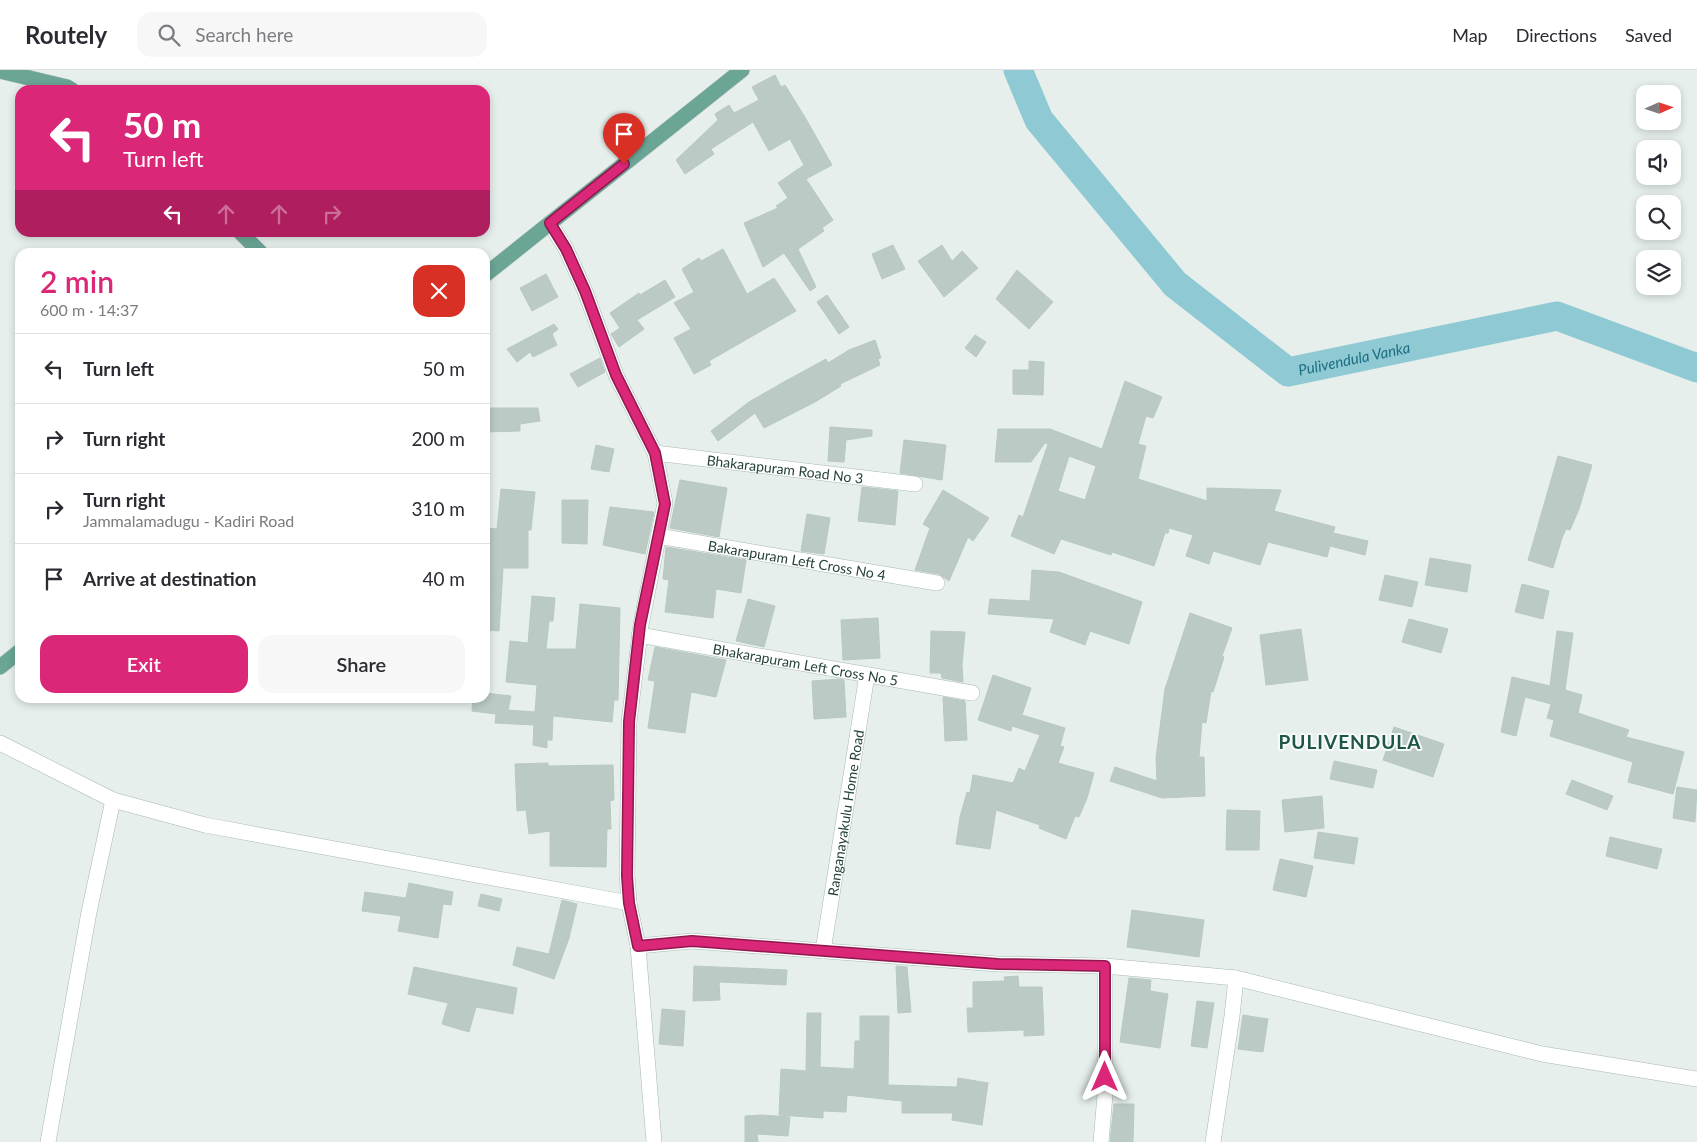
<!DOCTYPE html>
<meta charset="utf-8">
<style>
:root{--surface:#fff;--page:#f7f7f7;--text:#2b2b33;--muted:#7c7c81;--line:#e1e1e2;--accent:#db2777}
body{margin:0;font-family:Lato,sans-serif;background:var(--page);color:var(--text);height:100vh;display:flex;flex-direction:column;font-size:19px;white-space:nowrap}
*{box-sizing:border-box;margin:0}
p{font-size:16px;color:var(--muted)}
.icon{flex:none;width:28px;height:28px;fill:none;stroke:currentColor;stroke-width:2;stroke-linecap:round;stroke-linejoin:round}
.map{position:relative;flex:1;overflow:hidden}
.panel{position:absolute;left:15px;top:178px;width:475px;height:455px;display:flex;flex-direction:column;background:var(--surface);border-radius:15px;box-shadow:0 2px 8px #0003}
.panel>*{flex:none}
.top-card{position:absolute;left:15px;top:15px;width:475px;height:152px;border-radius:15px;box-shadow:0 2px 8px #0003;background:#db2777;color:#fff;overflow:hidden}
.needle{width:32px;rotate:87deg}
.buttons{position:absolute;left:1636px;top:15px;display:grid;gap:10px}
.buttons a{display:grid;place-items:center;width:45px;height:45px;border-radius:10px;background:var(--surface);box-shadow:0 2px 8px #0003;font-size:25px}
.pin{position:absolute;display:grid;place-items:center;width:42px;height:42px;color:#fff;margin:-51px -21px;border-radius:50% 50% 50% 0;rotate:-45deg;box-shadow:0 0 5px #0007}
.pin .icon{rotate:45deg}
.me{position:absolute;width:55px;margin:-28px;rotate:0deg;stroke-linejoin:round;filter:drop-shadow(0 0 4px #0008)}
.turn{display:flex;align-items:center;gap:18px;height:105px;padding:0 25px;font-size:22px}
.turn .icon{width:65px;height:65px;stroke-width:2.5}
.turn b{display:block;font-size:35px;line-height:42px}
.lanes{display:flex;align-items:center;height:48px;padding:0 25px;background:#0003;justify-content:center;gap:25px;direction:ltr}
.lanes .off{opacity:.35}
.round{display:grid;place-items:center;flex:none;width:52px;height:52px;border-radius:15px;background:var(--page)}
.head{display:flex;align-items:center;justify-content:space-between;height:85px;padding:0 25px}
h1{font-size:30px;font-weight:600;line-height:38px;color:var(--accent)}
.cta{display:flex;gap:10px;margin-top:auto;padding:10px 25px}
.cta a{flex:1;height:58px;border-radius:15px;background:var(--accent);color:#fff;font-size:20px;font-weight:600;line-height:58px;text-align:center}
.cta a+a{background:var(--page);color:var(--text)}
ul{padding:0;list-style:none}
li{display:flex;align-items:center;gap:15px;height:70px;padding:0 25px;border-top:1px solid var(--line)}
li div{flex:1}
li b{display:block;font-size:19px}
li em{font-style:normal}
header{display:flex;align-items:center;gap:30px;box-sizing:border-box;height:70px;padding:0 25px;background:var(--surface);border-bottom:1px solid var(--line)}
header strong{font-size:24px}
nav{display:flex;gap:28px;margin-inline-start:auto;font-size:18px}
.search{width:350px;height:45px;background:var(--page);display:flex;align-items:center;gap:12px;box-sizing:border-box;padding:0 18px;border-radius:15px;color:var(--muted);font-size:19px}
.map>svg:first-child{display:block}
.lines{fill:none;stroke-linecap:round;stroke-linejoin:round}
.river{stroke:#8ec9d4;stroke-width:29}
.building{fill:#bbcac4;stroke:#b8c9c2;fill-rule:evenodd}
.minor-casing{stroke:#a8b8b2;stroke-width:16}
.primary-casing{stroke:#c2cac8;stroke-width:16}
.minor{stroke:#fff;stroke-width:15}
.primary{stroke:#6aa596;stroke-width:15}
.route-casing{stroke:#8e194d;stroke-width:12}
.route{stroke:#db2777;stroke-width:9}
.labels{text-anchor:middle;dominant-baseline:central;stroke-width:4;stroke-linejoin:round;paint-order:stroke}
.street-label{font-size:14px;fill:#24423a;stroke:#f7fbf9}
.water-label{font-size:15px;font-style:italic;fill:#1c6f80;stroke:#f7fbf9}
.district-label{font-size:19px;font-weight:bold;letter-spacing:1px;fill:#1f5548;stroke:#f7fbf9}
</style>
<header>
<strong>Routely</strong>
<div class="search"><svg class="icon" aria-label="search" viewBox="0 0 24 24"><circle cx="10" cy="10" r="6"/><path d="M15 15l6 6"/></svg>Search here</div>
<nav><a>Map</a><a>Directions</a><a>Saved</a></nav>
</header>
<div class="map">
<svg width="1697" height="1072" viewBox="0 0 1697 1072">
<rect width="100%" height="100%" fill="#e6efeb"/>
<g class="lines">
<path class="river" id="s1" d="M1018,0l21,50 136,164 113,88 269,-56 140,52"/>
</g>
<g class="building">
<polygon points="775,5 781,17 785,15 806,49 832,95 806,109 833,150 822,158 824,161 798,179 816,217 810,221 784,183 763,197 744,153 778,138 776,136 788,128 778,113 804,95 790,69 769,81 753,52 711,79 714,84 685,104 676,90 718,50 715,44 729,35 734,43 759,30 752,17"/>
<polygon points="893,175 905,199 882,209 872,184"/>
<polygon points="942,175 952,191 962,181 978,198 944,227 918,191"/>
<polygon points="723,179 747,224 774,208 796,241 709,291 711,295 694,304 674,268 691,259 674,233 694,222 682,199 699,188 701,191"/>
<polygon points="1017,200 1053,232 1029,259 996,229"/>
<polygon points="546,204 558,227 532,241 520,218"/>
<polygon points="665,210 675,227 637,250 644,259 619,277 611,264 620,258 610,243 639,223 640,225"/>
<polygon points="827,225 849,257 839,264 817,232"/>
<polygon points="554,254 558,259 552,264 557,275 533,287 530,282 517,292 507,279"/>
<polygon points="975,265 986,272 976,287 965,278"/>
<polygon points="875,270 881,288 878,289 880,295 840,314 841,316 815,332 764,358 755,343 718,371 711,361 749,332 782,313 826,289 828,293 849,280"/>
<polygon points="600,288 605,302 578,317 570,304"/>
<polygon points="1029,291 1044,292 1043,325 1013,324 1013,300 1029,300"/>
<path d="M1125,311l37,16 -9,21 -7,-2 -8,28 8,2 -8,33 69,22v-13l74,2 -7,21 61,16 -2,6 35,8 -3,14 -35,-9 -3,11 -59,-15 -8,23 -47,-14 -4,13 -23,-8 7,-21 -24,-7 -1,5h-3l-11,33 -42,-14 -1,3 -50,-16 -7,15 -43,-18 8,-21 4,2 25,-73 -3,-1 -14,19h-36l3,-33h52l52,20zM1069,386l27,10 -11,34 -27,-9z"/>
<polygon points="485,338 538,338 540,351 520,354 520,361 485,362"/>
<polygon points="830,357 872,360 872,366 846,370 844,392 828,391"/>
<polygon points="904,370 946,375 942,410 900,403"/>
<polygon points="596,375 614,379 609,402 591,399"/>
<polygon points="1558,386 1592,395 1579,439 1570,460 1566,459 1562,468 1553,498 1528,490"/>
<polygon points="680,410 727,418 719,467 670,458"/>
<polygon points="862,417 898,421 895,455 858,451"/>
<polygon points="501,419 535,422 531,460 528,460 528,498 503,498 499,561 487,560 491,499 485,499 485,458 497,459"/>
<polygon points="943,420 989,448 973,471 968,467 949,511 939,504 915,500 930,458 923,454"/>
<polygon points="562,430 588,430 587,474 562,473"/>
<polygon points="610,437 654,442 645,484 603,475"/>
<polygon points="807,444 830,448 824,484 801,481"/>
<polygon points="666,477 746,490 741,523 716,519 713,548 665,542 669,510 663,509"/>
<polygon points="1430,488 1471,495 1467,522 1425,515"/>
<polygon points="1032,500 1059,502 1142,532 1129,574 1090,561 1085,575 1050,562 1054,549 988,544 990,529 1030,531"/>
<polygon points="1385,505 1418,512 1412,537 1379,530"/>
<polygon points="1522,514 1549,521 1543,549 1515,542"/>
<polygon points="532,526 555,528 553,551 549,551 546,579 576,579 580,534 620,538 618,630 614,630 612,652 553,646 552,670 547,670 547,678 533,675 534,655 495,653 496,644 472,641 473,628 485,628 485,623 511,626 508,640 535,642 537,615 506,612 510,571 528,573"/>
<polygon points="748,529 775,536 764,577 736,571"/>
<polygon points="1190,543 1232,558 1222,586 1224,587 1213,622 1211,621 1206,653 1202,652 1199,687 1204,687 1205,726 1162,728 1110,711 1115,697 1157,711 1156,688 1165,619"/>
<polygon points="878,548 880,588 843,590 841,550"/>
<polygon points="1409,549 1448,559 1441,583 1402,572"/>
<polygon points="1301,559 1308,610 1266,615 1260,565"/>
<polygon points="931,561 965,562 962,595 963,612 942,608 941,603 930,603"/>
<polygon points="1557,561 1573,563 1565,620 1582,625 1578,643 1629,660 1626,667 1684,682 1673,724 1628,712 1633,692 1550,666 1554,650 1547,648 1551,634 1525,627 1516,666 1501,662 1512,607 1550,616"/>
<polygon points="655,577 726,590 716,627 691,622 685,663 648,658 655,611 648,610"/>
<polygon points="993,605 1031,618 1022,645 1065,658 1060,676 1064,677 1058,693 1094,703 1087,728 1079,747 1075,746 1066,769 1039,758 1040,755 996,740 990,779 956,774 960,747 967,722 970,723 973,705 1013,713 1019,698 1025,701 1040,665 1012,656 1011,661 978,650"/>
<polygon points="839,609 844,610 846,647 814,649 812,611"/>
<polygon points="943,627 965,631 967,670 945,671"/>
<polygon points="1394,657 1444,674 1433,707 1383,690"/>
<polygon points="1334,691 1377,700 1373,718 1330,709"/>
<polygon points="548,693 548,696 613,695 614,730 610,731 611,759 607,759 606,797 550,796 550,761 529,764 526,740 517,741 515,694"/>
<polygon points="1572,710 1613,726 1607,740 1566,724"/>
<polygon points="1677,717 1697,720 1695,752 1673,748"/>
<polygon points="1322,726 1324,758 1285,762 1282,730"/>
<polygon points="1227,740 1260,741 1259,780 1226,780"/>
<polygon points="1318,762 1358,768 1354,794 1314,788"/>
<polygon points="1610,767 1662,779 1657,799 1606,786"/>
<polygon points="1280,789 1313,796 1306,827 1273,820"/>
<polygon points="409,813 453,822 451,835 443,834 438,868 398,861 401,846 362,841 365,822 406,828"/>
<polygon points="481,824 502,829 499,841 478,836"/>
<polygon points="562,830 577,834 569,868 554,909 513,895 517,877 549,884"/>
<polygon points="1132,840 1204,850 1199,887 1127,877"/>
<polygon points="694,896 787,900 786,915 719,912 720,930 693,931"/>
<polygon points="896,896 907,897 911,942 898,943"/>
<polygon points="414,897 517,918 513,944 476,937 469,962 442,954 448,933 408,924"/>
<polygon points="1018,906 1019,917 1042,917 1044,965 1024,966 1024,960 968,962 967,938 973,938 973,912 1005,911 1004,907"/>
<polygon points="1129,908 1151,910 1150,921 1168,924 1160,978 1120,972"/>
<polygon points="1197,931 1214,933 1207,978 1191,976"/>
<polygon points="662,939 685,941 683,976 659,974"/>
<polygon points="807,943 821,943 820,997 854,999 855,971 860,971 860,946 889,946 888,1015 957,1017 958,1008 988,1013 982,1055 952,1050 953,1043 902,1043 902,1031 847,1025 846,1042 823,1041 823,1048 779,1045 781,999 806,1001"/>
<polygon points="1243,945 1268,949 1263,982 1238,979"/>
<polygon points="1114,1034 1134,1034 1133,1072 1110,1072"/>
<polygon points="762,1045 790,1047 788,1066 757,1064 758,1072 745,1072 745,1046"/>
</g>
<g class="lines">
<g class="minor-casing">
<g id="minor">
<polyline points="550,153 566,179 585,221 616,305 655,383 665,433 641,555 629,652 627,805 629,833 638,876 654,1072"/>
<path id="s2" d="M655,383l260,31"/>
<path id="s3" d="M658,466l279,47"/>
<path id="s4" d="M639,565l333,58"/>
<polyline points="0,673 113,730 205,755 629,833"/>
<polyline points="638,876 692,871 998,894 1105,896 1236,908 1542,984 1697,1009"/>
<path id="s5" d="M823,881l44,-276"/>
<polyline points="48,1072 89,842 113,730"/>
<polyline points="1101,1072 1105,1025 1105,896"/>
<polyline points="1213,1072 1232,946 1236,908"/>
</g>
</g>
<g class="primary-casing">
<g id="primary">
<polyline points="0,1 67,17 72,20"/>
<polyline points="240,162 260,182"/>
<polyline points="485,205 742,0"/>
<polyline points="0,597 20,581"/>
</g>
</g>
<use href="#minor" class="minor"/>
<use href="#primary" class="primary"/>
</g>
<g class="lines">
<g class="route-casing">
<polyline id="route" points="624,94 550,153 566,179 585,221 616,305 655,383 665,434 640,555 629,652 627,806 629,833 638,876 692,871 998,894 1105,896 1105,1007"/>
</g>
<use href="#route" class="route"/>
</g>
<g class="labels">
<g class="street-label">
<text stroke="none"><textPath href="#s2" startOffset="131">Bhakarapuram Road No 3</textPath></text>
<text stroke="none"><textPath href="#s3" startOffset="141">Bakarapuram Left Cross No 4</textPath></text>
<text stroke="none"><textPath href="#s4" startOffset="169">Bhakarapuram Left Cross No 5</textPath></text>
<text stroke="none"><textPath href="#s5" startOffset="140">Ranganayakulu Home Road</textPath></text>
</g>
<g class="water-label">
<text stroke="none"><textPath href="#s1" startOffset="478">Pulivendula Vanka</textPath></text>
</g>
<g class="district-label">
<text x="1350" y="671">PULIVENDULA</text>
</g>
</g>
</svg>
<div class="buttons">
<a><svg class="needle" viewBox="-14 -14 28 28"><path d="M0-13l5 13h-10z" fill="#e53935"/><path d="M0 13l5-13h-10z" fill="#7c7c81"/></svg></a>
<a><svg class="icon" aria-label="sound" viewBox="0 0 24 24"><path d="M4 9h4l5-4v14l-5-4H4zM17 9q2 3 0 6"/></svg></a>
<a><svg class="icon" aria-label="search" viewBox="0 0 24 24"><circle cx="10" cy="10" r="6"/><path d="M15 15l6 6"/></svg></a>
<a><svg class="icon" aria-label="layers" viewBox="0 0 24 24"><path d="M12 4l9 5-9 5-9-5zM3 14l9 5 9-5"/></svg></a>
</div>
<div class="pin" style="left:624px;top:94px;background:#d93025"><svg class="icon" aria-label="arrive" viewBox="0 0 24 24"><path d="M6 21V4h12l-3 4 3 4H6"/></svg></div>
<svg class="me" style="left:1105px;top:1007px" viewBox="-20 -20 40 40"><path d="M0-17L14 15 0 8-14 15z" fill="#db2777" stroke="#fff" stroke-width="4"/></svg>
<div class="top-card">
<div class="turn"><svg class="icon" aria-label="left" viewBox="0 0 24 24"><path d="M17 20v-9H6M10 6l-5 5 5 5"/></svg><div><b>50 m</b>Turn left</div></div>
<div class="lanes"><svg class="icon" aria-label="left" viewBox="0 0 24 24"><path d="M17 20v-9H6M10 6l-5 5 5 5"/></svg><svg class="icon off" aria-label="ahead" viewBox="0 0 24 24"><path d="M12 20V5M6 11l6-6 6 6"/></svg><svg class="icon off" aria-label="ahead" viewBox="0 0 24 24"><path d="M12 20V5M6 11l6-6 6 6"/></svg><svg class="icon off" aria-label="right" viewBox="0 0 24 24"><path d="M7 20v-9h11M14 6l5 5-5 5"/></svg></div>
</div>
<section class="panel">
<div class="head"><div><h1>2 min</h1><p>600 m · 14:37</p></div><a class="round" style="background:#d93025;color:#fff"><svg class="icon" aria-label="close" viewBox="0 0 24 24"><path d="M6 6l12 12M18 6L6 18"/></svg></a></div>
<ul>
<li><svg class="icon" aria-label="left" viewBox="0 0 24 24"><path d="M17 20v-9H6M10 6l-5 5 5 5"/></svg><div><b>Turn left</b></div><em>50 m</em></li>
<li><svg class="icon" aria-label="right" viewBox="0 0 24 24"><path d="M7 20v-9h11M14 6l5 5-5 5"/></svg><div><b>Turn right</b></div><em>200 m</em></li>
<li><svg class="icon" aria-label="right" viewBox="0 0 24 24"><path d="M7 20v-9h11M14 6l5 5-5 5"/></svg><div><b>Turn right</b><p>Jammalamadugu - Kadiri Road</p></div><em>310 m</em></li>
<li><svg class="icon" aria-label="arrive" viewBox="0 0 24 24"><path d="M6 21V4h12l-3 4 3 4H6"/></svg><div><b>Arrive at destination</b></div><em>40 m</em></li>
</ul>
<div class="cta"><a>Exit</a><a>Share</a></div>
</section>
</div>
